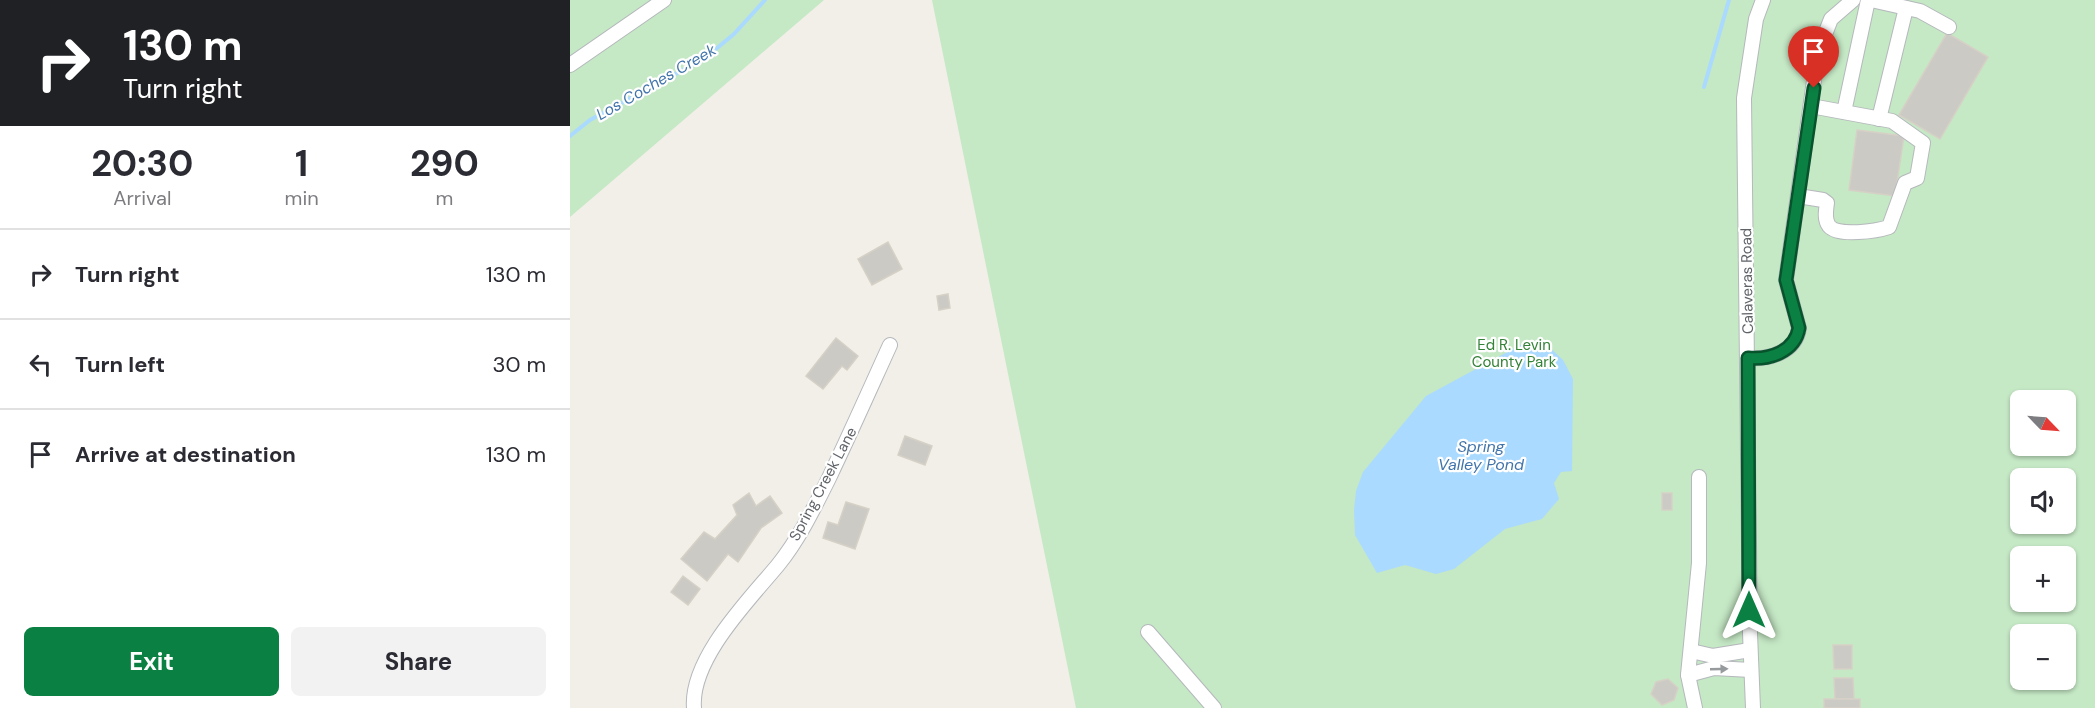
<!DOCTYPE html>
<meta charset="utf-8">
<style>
:root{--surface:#fff;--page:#f2f2f3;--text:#2b2b33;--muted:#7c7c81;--line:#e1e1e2;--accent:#0b8043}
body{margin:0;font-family:"DM Sans",sans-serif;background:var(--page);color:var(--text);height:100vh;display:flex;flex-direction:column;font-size:22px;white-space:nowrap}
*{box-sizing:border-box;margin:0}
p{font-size:20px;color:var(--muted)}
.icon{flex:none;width:33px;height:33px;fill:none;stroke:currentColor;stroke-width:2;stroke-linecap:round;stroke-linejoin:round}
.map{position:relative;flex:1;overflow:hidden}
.drawer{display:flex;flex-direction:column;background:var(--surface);width:570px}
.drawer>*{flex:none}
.guide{background:#202124;color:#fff;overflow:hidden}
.needle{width:39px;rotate:115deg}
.tools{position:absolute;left:1440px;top:390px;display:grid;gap:12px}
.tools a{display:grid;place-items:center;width:66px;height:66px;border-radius:9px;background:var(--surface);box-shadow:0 2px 4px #0004;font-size:30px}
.pin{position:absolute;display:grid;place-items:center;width:51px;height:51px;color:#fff;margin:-62px -26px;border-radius:50% 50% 50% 0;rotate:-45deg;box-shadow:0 0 6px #0007}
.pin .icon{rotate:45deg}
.me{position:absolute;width:66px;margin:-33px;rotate:0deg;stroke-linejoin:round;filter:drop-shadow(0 0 4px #0008)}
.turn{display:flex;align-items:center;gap:21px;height:126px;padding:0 24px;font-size:27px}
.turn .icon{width:78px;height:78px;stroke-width:2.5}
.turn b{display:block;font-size:42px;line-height:51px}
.eta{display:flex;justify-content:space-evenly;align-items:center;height:102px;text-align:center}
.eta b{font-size:36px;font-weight:700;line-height:42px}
.primary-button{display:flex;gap:12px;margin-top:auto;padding:12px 24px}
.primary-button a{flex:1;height:69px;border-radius:9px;background:var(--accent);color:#fff;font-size:24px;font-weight:700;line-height:69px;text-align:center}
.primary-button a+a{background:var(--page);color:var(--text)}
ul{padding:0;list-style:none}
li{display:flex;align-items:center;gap:18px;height:90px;padding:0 24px;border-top:2px solid var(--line)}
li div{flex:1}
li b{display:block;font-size:22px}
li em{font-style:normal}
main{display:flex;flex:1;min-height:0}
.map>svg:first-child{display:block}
.green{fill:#c5e8c5;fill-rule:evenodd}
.water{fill:#aadaff}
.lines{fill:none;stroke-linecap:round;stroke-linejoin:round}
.stream{stroke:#aadaff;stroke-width:4}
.building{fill:#cccac5;stroke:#d6d1c6;stroke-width:1.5}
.minor-casing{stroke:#b5b8bc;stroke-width:16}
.minor{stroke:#fff;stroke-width:14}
.oneway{fill:#979a9d}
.route-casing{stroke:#07532c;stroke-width:15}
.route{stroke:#0b8043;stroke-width:10}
.labels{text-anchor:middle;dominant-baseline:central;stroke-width:4.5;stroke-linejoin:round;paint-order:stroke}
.street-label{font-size:15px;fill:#5f6368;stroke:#fff}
.park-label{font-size:15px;fill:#348238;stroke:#fff}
.water-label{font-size:16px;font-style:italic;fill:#4174aa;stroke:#fff}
</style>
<main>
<section class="drawer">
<div class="guide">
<div class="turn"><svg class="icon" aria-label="right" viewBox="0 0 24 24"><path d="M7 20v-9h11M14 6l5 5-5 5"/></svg><div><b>130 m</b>Turn right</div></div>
</div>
<div class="eta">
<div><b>20:30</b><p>Arrival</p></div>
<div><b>1</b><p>min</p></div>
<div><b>290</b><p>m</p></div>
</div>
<ul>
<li><svg class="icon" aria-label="right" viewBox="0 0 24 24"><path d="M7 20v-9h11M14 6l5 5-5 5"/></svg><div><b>Turn right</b></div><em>130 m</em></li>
<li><svg class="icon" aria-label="left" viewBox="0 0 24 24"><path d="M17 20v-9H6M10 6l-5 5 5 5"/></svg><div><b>Turn left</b></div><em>30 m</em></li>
<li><svg class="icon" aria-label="arrive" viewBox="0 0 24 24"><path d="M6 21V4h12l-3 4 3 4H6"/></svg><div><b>Arrive at destination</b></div><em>130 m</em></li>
</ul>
<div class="primary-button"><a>Exit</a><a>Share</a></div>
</section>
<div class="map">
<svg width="1525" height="708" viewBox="0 0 1525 708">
<rect width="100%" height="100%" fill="#f1efe8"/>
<g class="green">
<polygon points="0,0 254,0 0,217"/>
<path d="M362,0h1163v708h-1019zM1450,400h46v46h-46zM1450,478h46v46h-46zM1450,556h46v46h-46zM1450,634h46v46h-46z"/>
</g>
<polygon class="water" points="974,342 993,360 1003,379 1002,471 991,472 984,483 989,499 972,519 935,529 884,569 866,574 835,565 807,573 785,535 784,510 786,491 793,472 856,396 954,343"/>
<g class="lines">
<g class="stream">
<polyline points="1134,87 1159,0"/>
<polyline points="0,136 20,120 135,58 164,34 195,0"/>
</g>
</g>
<g class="building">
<polygon points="1377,33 1418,57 1370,139 1329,115"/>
<polygon points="1287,130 1334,136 1325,196 1279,190"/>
<polygon points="318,242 332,269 302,285 288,259"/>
<polygon points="378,294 380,308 369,310 367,296"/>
<polygon points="266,338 288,356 277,370 272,366 253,389 236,376"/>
<polygon points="335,436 362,446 355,465 328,455"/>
<polygon points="179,493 186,506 200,496 212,513 191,528 168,562 158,554 137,581 111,559 134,532 145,539 167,515 163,505"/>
<rect x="1092" y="493" width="10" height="17"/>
<polygon points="276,502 299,509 285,549 253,538 258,522 268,525"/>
<polygon points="113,576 130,589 118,605 101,592"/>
<polygon points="1263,645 1282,645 1282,669 1264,669"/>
<polygon points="1264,678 1283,678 1284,699 1265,699"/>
<polygon points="1098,679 1108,688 1104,700 1092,705 1081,694 1086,682"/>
<rect x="1254" y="699" width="36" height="9"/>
</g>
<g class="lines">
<g class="minor-casing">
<g id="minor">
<polyline points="1301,0 1350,11 1379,27"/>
<polyline points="0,65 94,0"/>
<polyline points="1274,112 1298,0"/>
<polyline points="1309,119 1336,8"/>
<path d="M1228,196l25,4 4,3c-1,7 -3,16 2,23 9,11 48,5 60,1l16,-44 12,-5 6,-35 -31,-22 -81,-15"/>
<path d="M1178,358c21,2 48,-6 51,-30l-13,-48 32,-228 13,-33 22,-19"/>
<polyline points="578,632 644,708"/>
<polyline points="1121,651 1143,656 1180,650"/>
<polyline points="1118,675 1144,668 1181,670"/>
<path d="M124,708c-4,-49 55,-108 84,-143 21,-26 36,-57 51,-87 21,-44 41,-89 61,-133"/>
<polyline points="1125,708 1118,675 1129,563 1129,477"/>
<polyline points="1183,708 1180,633 1174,98 1186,19 1193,0"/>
</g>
</g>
<use href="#minor" class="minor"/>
</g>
<defs><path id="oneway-solid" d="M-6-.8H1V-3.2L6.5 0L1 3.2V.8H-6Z" transform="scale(1.5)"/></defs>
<use class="oneway" href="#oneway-solid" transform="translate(1149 669) rotate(-2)"/>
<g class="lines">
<g class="route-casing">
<path id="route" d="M1179,610l-1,-252c21,2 47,-6 51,-30l-13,-48 28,-192"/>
</g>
<use href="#route" class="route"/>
</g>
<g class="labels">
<g class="street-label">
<text transform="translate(1177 281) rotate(-91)">Calaveras Road</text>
<text transform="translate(253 484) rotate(-62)">Spring Creek Lane</text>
</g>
<g class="park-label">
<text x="944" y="345">Ed R. Levin<tspan x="944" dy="17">County Park</tspan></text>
</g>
<g class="water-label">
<text transform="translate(86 82) rotate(-30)">Los Coches Creek</text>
<text x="911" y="446">Spring<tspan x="911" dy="18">Valley Pond</tspan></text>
</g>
</g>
</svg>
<div class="tools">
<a><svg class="needle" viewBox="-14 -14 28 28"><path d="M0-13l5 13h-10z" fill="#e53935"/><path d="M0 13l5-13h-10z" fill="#7c7c81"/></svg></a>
<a><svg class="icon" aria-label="sound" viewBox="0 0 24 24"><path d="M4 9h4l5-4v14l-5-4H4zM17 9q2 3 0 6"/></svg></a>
<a>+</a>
<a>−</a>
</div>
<div class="pin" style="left:1244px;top:88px;background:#d93025"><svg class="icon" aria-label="arrive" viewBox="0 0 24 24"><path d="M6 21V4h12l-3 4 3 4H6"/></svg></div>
<svg class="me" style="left:1179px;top:610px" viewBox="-20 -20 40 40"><path d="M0-17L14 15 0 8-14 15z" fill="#0b8043" stroke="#fff" stroke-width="4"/></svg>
</div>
</main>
